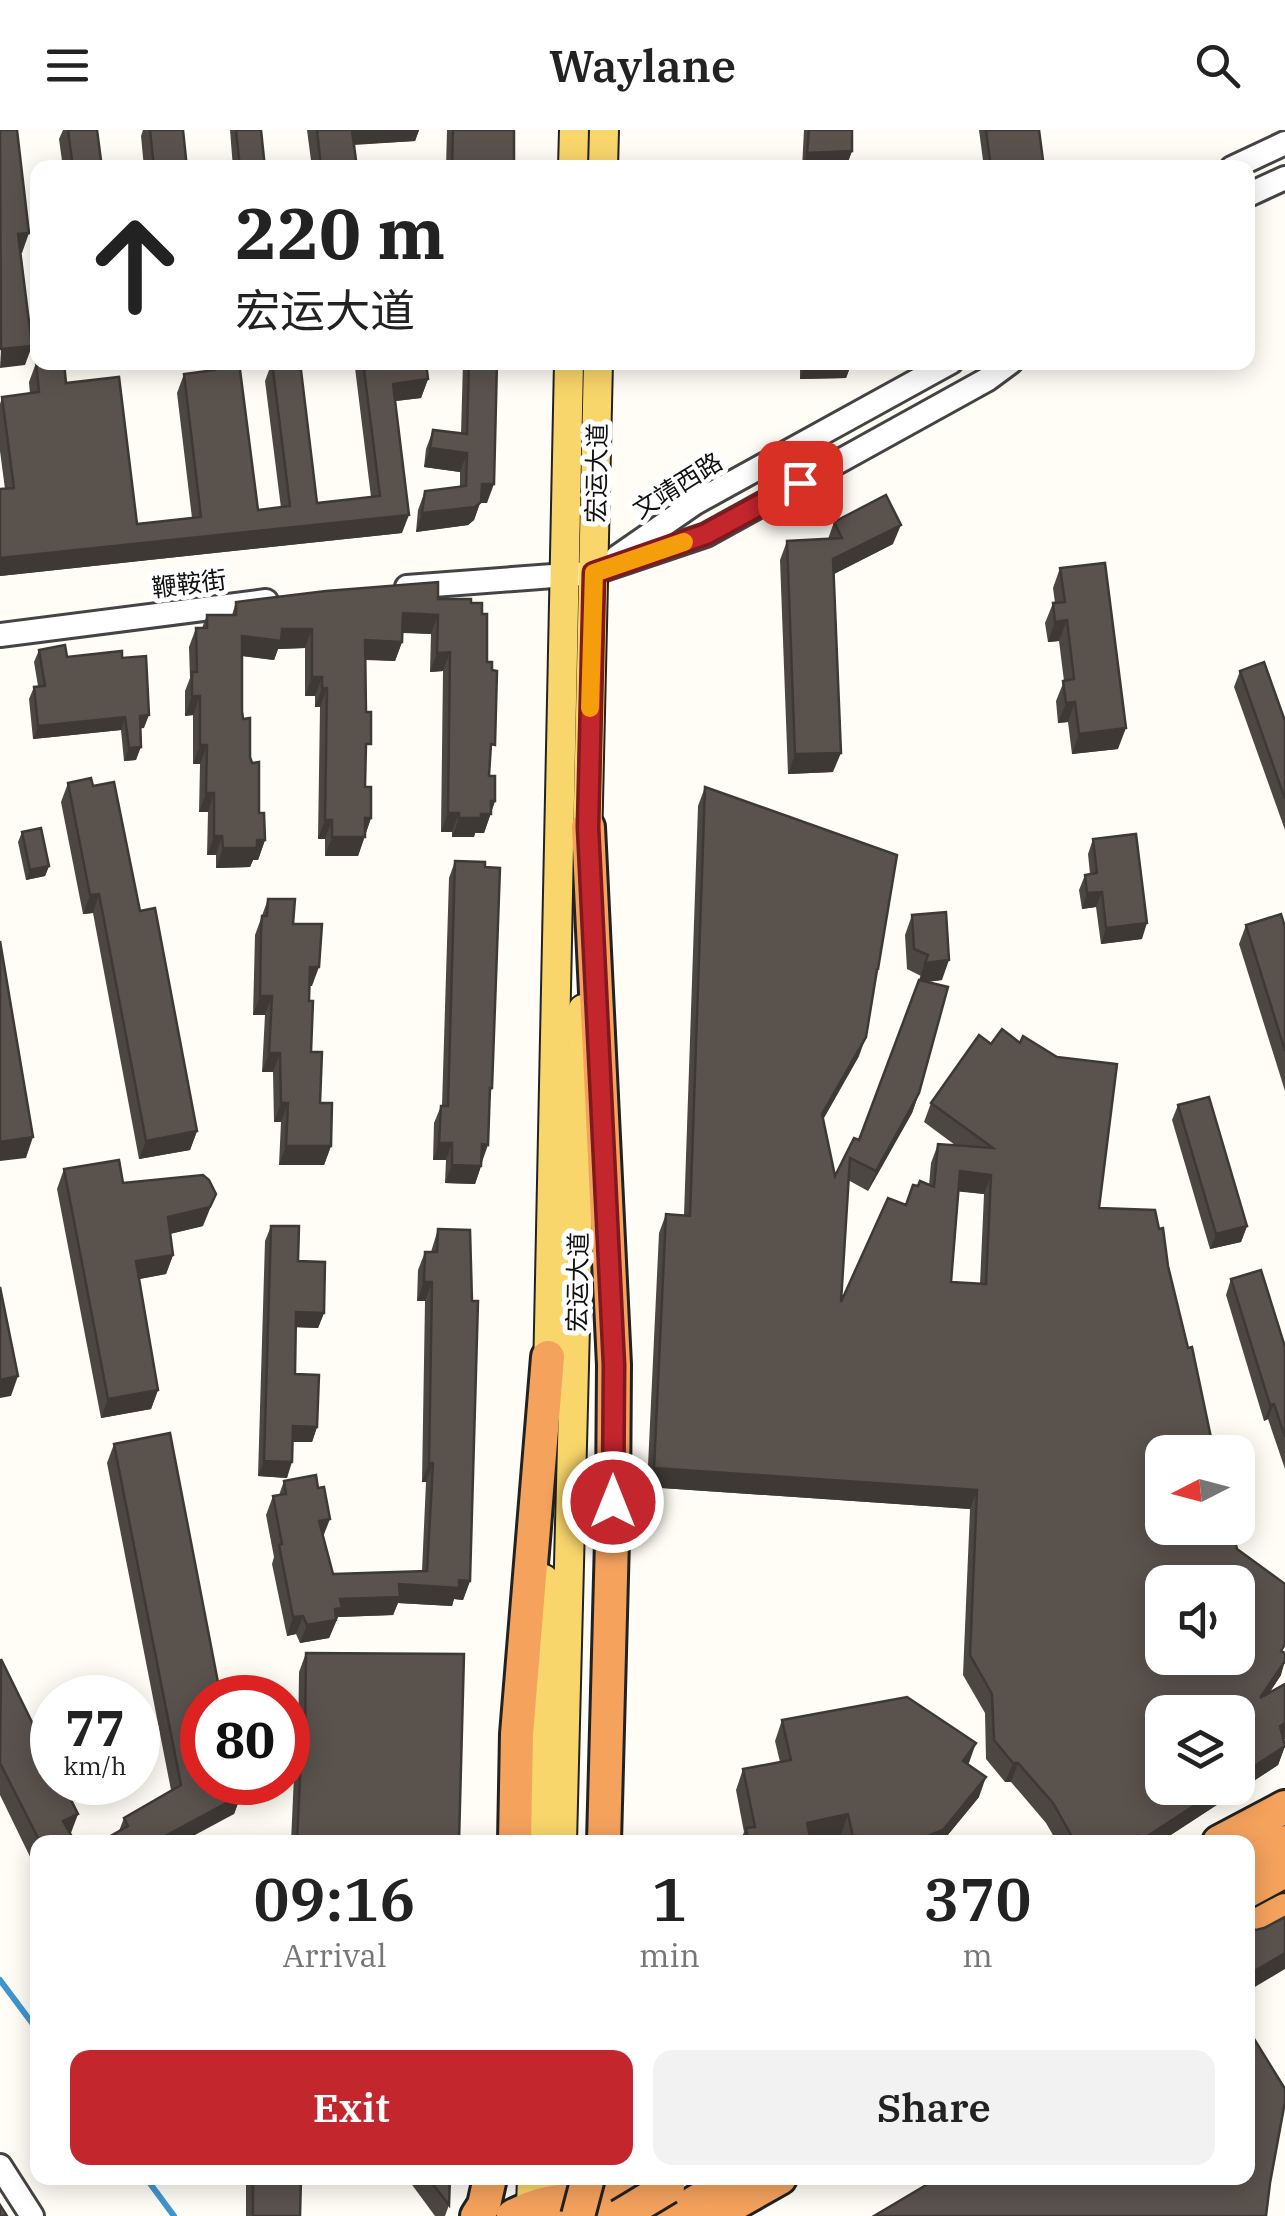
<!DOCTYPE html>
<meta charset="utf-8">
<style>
:root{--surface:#fff;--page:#f2f2f2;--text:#222;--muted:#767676;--accent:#c4262e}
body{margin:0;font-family:"IBM Plex Serif","Noto Sans SC",serif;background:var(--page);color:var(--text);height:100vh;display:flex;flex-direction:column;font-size:38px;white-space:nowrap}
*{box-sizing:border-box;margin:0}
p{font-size:32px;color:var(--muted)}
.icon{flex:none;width:55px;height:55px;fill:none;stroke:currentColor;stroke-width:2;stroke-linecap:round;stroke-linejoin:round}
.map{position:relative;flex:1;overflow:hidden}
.panel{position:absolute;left:30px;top:1705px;width:1225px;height:350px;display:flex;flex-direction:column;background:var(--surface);border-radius:20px;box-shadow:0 5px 25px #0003}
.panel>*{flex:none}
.top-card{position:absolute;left:30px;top:30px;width:1225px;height:210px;border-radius:20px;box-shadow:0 5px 25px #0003;background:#fff;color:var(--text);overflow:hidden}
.needle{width:65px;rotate:264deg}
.fabs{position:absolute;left:1145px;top:1305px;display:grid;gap:20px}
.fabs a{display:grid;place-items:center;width:110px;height:110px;border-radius:20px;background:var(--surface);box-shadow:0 5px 25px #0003;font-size:50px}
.speed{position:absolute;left:30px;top:1545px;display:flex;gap:20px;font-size:50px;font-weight:700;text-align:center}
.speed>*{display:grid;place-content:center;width:130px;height:130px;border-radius:50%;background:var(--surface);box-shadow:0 5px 25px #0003;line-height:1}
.speed small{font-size:25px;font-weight:400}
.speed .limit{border:15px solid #d22;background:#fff;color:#111}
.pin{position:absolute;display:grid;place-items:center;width:85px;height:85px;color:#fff;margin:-42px;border-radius:20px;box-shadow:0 5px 15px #0006}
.me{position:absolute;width:110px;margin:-55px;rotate:0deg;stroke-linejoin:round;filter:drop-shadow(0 0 8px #0008)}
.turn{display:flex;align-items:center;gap:35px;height:210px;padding:0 40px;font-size:45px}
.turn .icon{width:130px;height:130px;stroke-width:2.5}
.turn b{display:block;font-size:70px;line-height:85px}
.eta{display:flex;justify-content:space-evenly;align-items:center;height:170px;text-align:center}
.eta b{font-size:60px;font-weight:600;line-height:70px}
.cta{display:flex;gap:20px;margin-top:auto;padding:20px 40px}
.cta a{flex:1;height:115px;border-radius:20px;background:var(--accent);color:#fff;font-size:40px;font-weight:600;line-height:115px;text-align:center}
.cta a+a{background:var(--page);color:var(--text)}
header{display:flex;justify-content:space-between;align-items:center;height:130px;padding:0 40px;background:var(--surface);font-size:45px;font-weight:600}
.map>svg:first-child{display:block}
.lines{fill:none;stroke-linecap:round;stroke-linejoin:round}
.stream{stroke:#3f96cf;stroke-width:6}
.minor-casing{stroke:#444;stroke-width:28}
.major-casing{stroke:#222;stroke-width:32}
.highway-casing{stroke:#222;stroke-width:38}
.minor{stroke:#fff;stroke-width:22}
.major{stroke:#f9d66b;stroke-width:28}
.highway{stroke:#f5a25d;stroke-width:32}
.highway-bridge-casing{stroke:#222;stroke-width:38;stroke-linecap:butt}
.highway-bridge{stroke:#f5a25d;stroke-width:32}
.wall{fill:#4d4742;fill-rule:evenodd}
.shaded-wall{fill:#3f3936}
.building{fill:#5a524d;stroke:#3f3936;stroke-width:2.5;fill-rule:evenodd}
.route-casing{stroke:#7f191e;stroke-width:25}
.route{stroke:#c4262e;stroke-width:18}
.slow{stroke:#f59e0b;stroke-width:18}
.labels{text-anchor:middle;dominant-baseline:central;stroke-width:10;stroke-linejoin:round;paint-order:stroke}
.street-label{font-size:25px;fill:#111;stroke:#fff}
</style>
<header><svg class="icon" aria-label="menu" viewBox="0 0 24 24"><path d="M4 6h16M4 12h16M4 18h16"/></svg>Waylane<svg class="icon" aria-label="search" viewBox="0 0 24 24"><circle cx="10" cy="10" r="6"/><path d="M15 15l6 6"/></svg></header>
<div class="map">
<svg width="1285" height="2086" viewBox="0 0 1285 2086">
<rect width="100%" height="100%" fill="#fffdf5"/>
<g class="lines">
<g class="stream">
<polyline points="0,1850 38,1901"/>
<polyline points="146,2048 174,2086"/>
</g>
<g class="minor-casing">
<g id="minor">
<polyline points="1232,38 1285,13"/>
<polyline points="1248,65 1285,48"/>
<polyline points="617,427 695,373 951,232"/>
<polyline points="407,457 593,443 706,405 988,249 1011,232"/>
<polyline points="0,505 266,471"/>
<polyline points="0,2036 32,2086"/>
</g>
</g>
<g class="major-casing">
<g id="major">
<polyline points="573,38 574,0"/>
<polyline points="603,38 604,0"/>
<polyline points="587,716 598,232"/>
<polyline points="548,1246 569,232"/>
<polyline points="539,1712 544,1449"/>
<polyline points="562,1712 583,879"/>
<polyline points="553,2070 553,2048"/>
<polyline points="531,2076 532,2048"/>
</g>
</g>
<g class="highway-casing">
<g id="highway">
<polyline points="588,697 614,1235 613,1372 604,1712"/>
<polyline points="515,1712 517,1604 548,1227"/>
<polyline points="1219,1712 1285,1677"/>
<polyline points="1248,1733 1285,1712"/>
<polyline points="1248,1761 1285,1741"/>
<polyline points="1248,1800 1285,1780"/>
<polyline points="594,2072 636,2048"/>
<polyline points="477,2086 484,2075 490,2048"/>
<path d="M513,2086c36,-19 74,-23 109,0"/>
<polyline points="672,2086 732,2050"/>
<polyline points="713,2086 780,2048"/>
</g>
</g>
<use href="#minor" class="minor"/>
<use href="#major" class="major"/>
<use href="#highway" class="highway"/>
<g class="highway-bridge-casing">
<g id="highway-bridge">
<polyline points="578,2086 588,2048"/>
<polyline points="620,2086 668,2057"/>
</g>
</g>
<use href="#highway-bridge" class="highway-bridge"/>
</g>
<g class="wall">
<polygon points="63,0 97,0 102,38 63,38 59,9"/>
<polygon points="143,0 183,0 187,38 144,38 141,6"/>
<polygon points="230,0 261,0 265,38 233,38"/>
<polygon points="307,0 419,0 415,11 354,15 357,38 312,38"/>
<polygon points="447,0 514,0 514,38 446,38"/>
<polygon points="791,0 852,0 852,21 846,37 802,38 804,0"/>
<polygon points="979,0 1039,0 1044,38 984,38"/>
<polygon points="208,232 239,232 258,380 281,378 265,251 272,232 317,373 371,367 355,238 357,232 426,232 428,249 421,268 396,271 402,403 0,446 0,359 5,359 0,321 0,274 2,267 30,264 29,252 36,233 66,253 137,394 192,388 177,263 184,244 206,241"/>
<polygon points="463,232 497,232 487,373 480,373 474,390 468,395 416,402 418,380 425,361 460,357 460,342 424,337 426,319 433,300 461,304"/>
<polygon points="800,232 852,232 846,248 800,249"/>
<polygon points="834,392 893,414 834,444 833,642 788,644 780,430 787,411 828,409"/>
<polygon points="1060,438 1118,619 1072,624 1068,592 1058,593 1056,571 1064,551 1059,511 1048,512 1045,493 1053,473 1055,473 1053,458"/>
<polygon points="438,469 471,473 482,484 487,532 490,628 489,646 495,671 484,703 475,703 474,707 452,707 452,702 441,702 443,541 430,542 431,504 402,503 402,512 395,531 365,530 365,657 371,688 358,726 325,726 325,709 318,709 320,577 315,577 315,566 305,566 305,518 278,519 274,530 242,526 242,581 265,710 258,730 253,730 250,737 216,738 216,725 207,725 208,682 199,682 200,634 193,634 193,585 185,586 185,561 190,548 189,517 196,498 202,498 207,485 232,485 236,472"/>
<polygon points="39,520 67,527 122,528 144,598 141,598 136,630 124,631 121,600 33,609 29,569 34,557 38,556 34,532"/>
<polygon points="1240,541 1285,591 1285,700 1234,557"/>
<polygon points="68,653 93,656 140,781 197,1001 190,1020 139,1029 93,783 83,784 61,672"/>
<path d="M705,657l154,269 -36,63 12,57 24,-36 62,-164 -14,-7 -2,-34 7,-20 30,65 -15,2 -8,111 -7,20 -44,78 -20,-11 -7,122 77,-116 11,-1 2,-22 7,-19 17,1 -31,-23 7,-19 168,105 69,58 69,283 44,126 -11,17 15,54 -7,19 -118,77h-103l-11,-19 -35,-41h-6l-19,-23 -1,-46 -22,-38 7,-166 -323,-22 12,-254 7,-19 18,1 14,-409zM959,1061l25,3 -4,90 -29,-2z"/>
<polygon points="22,702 49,736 45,746 26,750 18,712"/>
<polygon points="1093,709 1142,809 1101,814 1096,777 1082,779 1079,760 1085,745 1090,744 1088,724"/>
<polygon points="455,731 492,958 490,964 481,1036 475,1054 445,1053 446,1030 433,1030 434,993 441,976 442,976 449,748"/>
<polygon points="268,769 293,794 312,856 309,856 311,922 320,973 331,1016 324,1035 279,1035 281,992 274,992 273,942 262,942 265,885 253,885 255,805"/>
<polygon points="1246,795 1285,797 1285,961 1239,814"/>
<polygon points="1178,975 1247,1096 1241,1112 1210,1119 1172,990"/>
<polygon points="64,1039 123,1053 203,1096 170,1104 173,1125 166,1144 139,1149 158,1260 151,1279 101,1288 57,1059"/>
<polygon points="271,1096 298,1131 324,1183 318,1198 296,1197 295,1244 317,1297 312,1312 293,1312 287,1348 258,1346 265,1111"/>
<polygon points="438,1099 470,1451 463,1470 454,1469 452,1476 398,1473 393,1485 338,1487 329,1508 300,1513 296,1504 287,1506 272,1434 274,1427 266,1385 273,1366 279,1365 284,1351 323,1407 333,1444 422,1441 426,1352 422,1352 425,1171 417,1171 418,1140 425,1122 431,1122"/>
<polygon points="1231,1149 1285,1217 1285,1339 1268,1289 1264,1291 1226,1165"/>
<polygon points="114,1314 241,1665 234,1684 119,1701 124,1688 171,1660 107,1333"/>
<polygon points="306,1523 459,1712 291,1712 295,1623 298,1615 299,1542"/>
<polygon points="0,1530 78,1684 70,1703 75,1712 38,1712 38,1735 35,1737 0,1665"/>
<polygon points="782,1590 968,1634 979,1667 942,1712 842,1712 841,1705 811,1711 811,1712 740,1712 744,1702 736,1660 743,1639 780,1632 775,1611"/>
<polygon points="246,2048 301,2048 300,2086 246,2086"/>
<polygon points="407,2048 450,2048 449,2075 445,2086 435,2086"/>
</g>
<g class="shaded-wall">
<polygon points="350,0 419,0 415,11 344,15"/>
<polygon points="852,21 846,37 802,38 807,23"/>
<polygon points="29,103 22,123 11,124 18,104"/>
<polygon points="32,216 25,235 0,238 1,219"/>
<polygon points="806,232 852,232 846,248 800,249"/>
<polygon points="428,249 421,268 387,272 393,254"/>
<polygon points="430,318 467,323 460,342 424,337"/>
<polygon points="482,354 494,354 487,373 480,373 474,390 468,395 416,402 422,383"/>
<polygon points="409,385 402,403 0,446 0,428"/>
<polygon points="901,395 893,414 826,448 833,429"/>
<polygon points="403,483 438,485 431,504 396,502"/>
<polygon points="1067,490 1059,511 1048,512 1055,492"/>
<polygon points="282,499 312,499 305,518 278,519 274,530 235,525 242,506"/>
<polygon points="365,510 402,512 395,531 358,529"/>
<polygon points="450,522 443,541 430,542 437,523"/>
<polygon points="312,547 322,547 315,566 305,566"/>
<polygon points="322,558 327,558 320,577 315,577"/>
<polygon points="192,566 200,566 193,585 185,586"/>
<polygon points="1075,572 1068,592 1058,593 1066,573"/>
<polygon points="149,585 144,598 136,599 140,586"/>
<polygon points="125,587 121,600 33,609 38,596"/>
<polygon points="1126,598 1118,619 1072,624 1079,604"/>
<polygon points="200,615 207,615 200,634 193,634"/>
<polygon points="141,617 136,630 124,631 129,618"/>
<polygon points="841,623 833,642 788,644 795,624"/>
<polygon points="206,663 214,663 208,682 199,682"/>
<polygon points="491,671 495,671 484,703 475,703 474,707 452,707 459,688 481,684"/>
<polygon points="448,683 459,683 452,702 441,702"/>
<polygon points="365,688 371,688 358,726 325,726 332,707"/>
<polygon points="325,690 332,690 325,709 318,709"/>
<polygon points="214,706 222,706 216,725 207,725"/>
<polygon points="257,710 265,710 258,730 253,730 250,737 216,738 223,718"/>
<polygon points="49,736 45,746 26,750 30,740"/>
<polygon points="1102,762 1096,777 1082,779 1087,763"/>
<polygon points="99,764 93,783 83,784 90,765"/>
<polygon points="1147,793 1142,809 1101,814 1106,798"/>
<polygon points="949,830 942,850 918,853 925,833"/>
<polygon points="310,837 319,837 312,856 303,856"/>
<polygon points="260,866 272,866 265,885 253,885"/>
<polygon points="866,907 859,926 815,1004 822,984"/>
<polygon points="269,923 280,923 273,942 262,942"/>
<polygon points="919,963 912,983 868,1061 876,1041"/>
<polygon points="281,973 288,973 281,992 274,992"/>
<polygon points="197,1001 190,1020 139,1029 146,1011"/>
<polygon points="33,1007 26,1028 0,1031 0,1012"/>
<polygon points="439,1013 452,1013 446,1030 433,1030"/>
<polygon points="482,1014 488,1015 482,1032"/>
<polygon points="286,1016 331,1016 324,1035 279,1035"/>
<polygon points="452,1035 481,1036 475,1054 445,1053"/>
<polygon points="960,1041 991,1045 984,1064 953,1061"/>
<polygon points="216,1064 203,1096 161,1106 168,1087"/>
<polygon points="1247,1096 1241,1112 1210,1119 1216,1104"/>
<polygon points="173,1125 166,1144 129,1151 136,1131"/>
<polygon points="424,1152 432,1152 425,1171 417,1171"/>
<polygon points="296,1182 324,1183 318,1198 290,1197"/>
<polygon points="18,1246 11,1266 0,1268 0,1250"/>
<polygon points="158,1260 151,1279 101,1288 108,1269"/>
<polygon points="1274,1274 1268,1289 1264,1291 1270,1275"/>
<polygon points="293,1296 317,1297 312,1312 288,1312"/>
<polygon points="264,1331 292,1332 287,1348 258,1346"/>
<polygon points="429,1333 433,1333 426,1352 422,1352"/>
<polygon points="654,1338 977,1360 970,1379 647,1357"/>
<polygon points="330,1389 323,1407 319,1391"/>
<polygon points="459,1450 470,1451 463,1470 454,1469 452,1476 398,1473 393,1485 338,1487 329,1508 300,1513 307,1495 340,1469 399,1454"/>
<polygon points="303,1486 296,1504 287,1506 293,1487"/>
<polygon points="1285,1531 1281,1545 1253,1587 1260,1568"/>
<polygon points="1285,1593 1285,1609 1273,1616 1280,1596"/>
<polygon points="976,1613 969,1633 956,1652 963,1631"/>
<polygon points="1285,1616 1278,1635 1160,1712 1135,1712 1137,1706 1221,1658 1238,1658 1238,1647"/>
<polygon points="1013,1633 1018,1633 1011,1652 1005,1652"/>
<polygon points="986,1647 979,1667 942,1712 913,1712"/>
<polygon points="241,1665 234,1684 182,1712 154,1712"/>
<polygon points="78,1684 71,1703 56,1710 63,1691"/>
<polygon points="848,1684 841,1705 800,1712 807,1693"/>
<polygon points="1285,1823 1285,1839 1248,1861 1248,1845"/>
</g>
<g class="building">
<polygon points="0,0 17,0 29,103 18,104 32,216 1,219"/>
<polygon points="68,0 97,0 102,38 73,38"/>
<polygon points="150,0 183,0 187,38 154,38"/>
<polygon points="236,0 261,0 265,38 240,38"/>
<polygon points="317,0 352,0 357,38 321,38"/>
<polygon points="453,0 514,0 514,38 452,38"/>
<polygon points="809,0 852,0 852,21 807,23"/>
<polygon points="986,0 1039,0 1044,38 991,38"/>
<polygon points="64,232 66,253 119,247 137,394 201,387 184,244 215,240 214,232 239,232 258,380 290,376 272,232 300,232 317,373 380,366 363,232 426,232 428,249 393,254 409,385 0,428 0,359 14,358 2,267 39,262 36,233"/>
<polygon points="469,232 497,232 494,354 482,354 481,372 475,377 422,383 425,361 466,356 467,323 430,318 433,300 467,304"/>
<polygon points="886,365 901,395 833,429 841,623 795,624 787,411 842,408 834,392"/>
<polygon points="1105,433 1126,598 1079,604 1075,572 1066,573 1063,551 1074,549 1067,490 1055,492 1053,473 1065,472 1060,438"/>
<polygon points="438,452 438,469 471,469 471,473 482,473 482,484 487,484 487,532 492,532 492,540 497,541 495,615 491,614 489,646 495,646 495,671 491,671 491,684 481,684 481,688 459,688 459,683 448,683 450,522 437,523 438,485 403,483 402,512 365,510 366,582 371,582 371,614 366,614 365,657 371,657 371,688 365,688 365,707 332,707 332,690 325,690 327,558 322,558 322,547 312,547 312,499 282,499 281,511 242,506 242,581 243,589 250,588 250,627 252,633 259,632 259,683 264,683 265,710 257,710 257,718 223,718 222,706 214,706 214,663 206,663 207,615 200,615 200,566 192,566 192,542 197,542 196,498 207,498 207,485 236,485 236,472 326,461"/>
<polygon points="65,515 67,527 122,521 122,528 146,526 149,585 140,586 141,617 129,618 125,587 38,596 34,557 45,556 39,520"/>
<polygon points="1264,532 1285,591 1285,669 1240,541"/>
<polygon points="91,648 93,656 114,652 140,781 155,778 197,1001 146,1011 99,764 90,765 68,653"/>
<path d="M705,657l192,68 -19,114 -2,1h1l-11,67 -44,77 13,62 19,-38 5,2 60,-160 29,7 -29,106 -43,78 -26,-13 -9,144 47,-104 18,7 7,-20 5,1 2,-5 14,6 4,-43 55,4 -62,-45 48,-68 12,9 11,-15 18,14 3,-7 34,21 60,7 -18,144 56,2 4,19 4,-1 5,38 20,82 4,-1 22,105h-52v76h70l5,21 48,35v60l-4,7 4,2v8l-25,37 25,-14v39l-5,3 5,20 -47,31v-65h-76v76h59l-75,49 -9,-1v6h-62l-22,-39 -35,-40h-5l-19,-23 -2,-46 -22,-39 7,-165 -323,-22 12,-254 24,2zM960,1041l31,4 -5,109 -35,-2zM1162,1452h76v76h-76z"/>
<polygon points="41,698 49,736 30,740 22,702"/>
<polygon points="1136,704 1147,793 1106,798 1102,762 1087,763 1085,745 1097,743 1093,709"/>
<polygon points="455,731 485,732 485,737 500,738 492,958 490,958 488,1015 482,1014 481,1036 452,1035 452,1013 439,1013 441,976 448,976"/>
<polygon points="268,769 295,769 293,794 322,794 319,837 310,837 309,871 313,871 311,922 322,922 320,973 332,973 331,1016 286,1016 288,973 281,973 280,923 269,923 272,866 260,866 261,802 262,786 267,786"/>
<polygon points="946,782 949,830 925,833 928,825 914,819 912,785"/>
<polygon points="1281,784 1285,797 1285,921 1246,795"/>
<polygon points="0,811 33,1007 0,1012"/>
<polygon points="1209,967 1247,1096 1216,1104 1178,975"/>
<polygon points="119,1030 123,1053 203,1045 209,1050 216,1064 210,1077 168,1087 173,1125 136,1131 158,1260 108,1269 64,1039"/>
<polygon points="271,1096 299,1096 298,1131 325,1132 324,1183 296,1182 295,1244 319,1245 317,1297 293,1296 292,1332 264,1331"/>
<polygon points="438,1099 470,1100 472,1171 478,1171 470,1451 459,1450 459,1458 399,1454 400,1467 340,1469 342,1478 335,1479 336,1490 307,1495 303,1486 293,1487 279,1415 282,1414 273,1366 286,1364 284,1351 316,1345 318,1358 324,1357 330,1389 319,1391 333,1444 427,1441 433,1333 429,1333 432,1152 424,1152 425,1122 437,1122"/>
<polygon points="1261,1140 1285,1217 1285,1307 1274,1274 1270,1275 1231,1149"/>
<polygon points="0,1157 18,1246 0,1250"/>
<polygon points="170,1303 221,1568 202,1568 202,1652 238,1652 241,1665 154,1712 100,1712 128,1696 124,1688 181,1655 114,1314"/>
<polygon points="306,1523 464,1524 459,1712 297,1712 302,1604 305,1604"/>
<polygon points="1,1529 52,1633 52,1652 62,1652 78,1684 63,1691 75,1712 56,1712 55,1711 40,1712 0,1633"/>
<polygon points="907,1567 976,1613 963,1631 986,1647 943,1700 913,1712 854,1712 848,1684 807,1693 811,1712 748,1712 746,1698 755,1697 743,1639 791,1630 782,1590"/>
<polygon points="1285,1787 1285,1823 1248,1845 1248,1798 1256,1800 1264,1798"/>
<polygon points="1248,1899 1285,1959 1285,1972 1270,2053 1266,2086 874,2086 938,2048 1248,2048"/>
<polygon points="253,2048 301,2048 300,2086 253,2086"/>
<polygon points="428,2048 450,2048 449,2075"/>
<polygon points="0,2075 7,2086 0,2086"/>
</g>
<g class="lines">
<g class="route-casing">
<polyline id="route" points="613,1372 614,1235 588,697 594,443 706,404 800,353"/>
</g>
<use href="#route" class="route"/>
<polyline class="slow" points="590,578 594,443 684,412"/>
</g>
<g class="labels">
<g class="street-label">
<text transform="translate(596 343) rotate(-89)">宏运大道</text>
<text transform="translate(677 355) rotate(-32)">文靖西路</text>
<text transform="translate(189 453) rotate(-7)">鞭鞍街</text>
<text transform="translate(577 1152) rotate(-89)">宏运大道</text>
</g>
</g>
</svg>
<div class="fabs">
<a><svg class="needle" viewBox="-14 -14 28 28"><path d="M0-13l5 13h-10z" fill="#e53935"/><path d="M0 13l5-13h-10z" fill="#767676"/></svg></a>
<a><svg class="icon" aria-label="sound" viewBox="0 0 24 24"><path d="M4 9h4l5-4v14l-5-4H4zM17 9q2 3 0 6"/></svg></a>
<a><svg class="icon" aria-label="layers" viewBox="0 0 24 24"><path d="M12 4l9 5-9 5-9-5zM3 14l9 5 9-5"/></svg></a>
</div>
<div class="speed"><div>77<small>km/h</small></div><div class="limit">80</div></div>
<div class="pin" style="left:800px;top:353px;background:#d93025"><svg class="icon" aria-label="arrive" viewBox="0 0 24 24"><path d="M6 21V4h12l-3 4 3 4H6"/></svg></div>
<svg class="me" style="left:613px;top:1372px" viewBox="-20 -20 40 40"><circle r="17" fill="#c4262e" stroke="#fff" stroke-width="3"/><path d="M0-11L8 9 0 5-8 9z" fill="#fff"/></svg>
<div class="top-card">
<div class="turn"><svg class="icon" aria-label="ahead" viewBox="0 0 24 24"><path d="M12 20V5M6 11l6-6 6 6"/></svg><div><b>220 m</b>宏运大道</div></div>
</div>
<section class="panel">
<div class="eta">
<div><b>09:16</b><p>Arrival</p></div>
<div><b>1</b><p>min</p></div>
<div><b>370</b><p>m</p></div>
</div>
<div class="cta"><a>Exit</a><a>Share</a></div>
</section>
</div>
